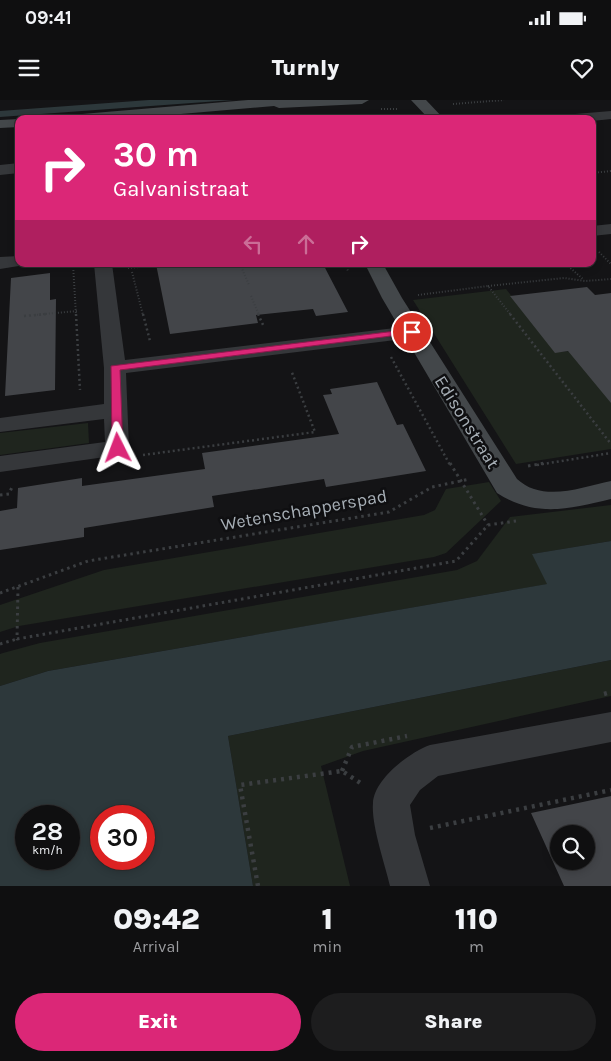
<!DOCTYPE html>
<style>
:root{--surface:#0f0f10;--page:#1d1d1e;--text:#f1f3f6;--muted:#9b9c9f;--line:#2f2f30;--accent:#db2777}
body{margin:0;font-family:Karla,sans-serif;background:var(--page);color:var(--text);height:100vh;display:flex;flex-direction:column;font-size:19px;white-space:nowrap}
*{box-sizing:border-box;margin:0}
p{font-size:16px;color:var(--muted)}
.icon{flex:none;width:28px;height:28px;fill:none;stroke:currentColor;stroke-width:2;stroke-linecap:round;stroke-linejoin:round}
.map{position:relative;height:786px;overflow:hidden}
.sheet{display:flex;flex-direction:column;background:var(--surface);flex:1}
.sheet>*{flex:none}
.hud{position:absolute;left:15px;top:15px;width:581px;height:152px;border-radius:10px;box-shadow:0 2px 8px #0003,0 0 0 1px var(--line);background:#db2777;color:#fff;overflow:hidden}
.buttons{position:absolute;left:550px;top:725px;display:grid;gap:10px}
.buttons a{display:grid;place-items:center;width:45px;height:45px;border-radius:50%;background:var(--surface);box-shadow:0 2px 8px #0003,0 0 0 1px var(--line);font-size:25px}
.speed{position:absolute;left:15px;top:705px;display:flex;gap:10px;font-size:25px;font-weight:700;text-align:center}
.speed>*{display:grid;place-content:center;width:65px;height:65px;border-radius:50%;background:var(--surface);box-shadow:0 2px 8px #0003,0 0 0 1px var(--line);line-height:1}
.speed small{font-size:12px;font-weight:400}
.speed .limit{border:8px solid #d22;background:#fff;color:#111}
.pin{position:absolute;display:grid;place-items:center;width:42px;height:42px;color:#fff;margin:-21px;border:2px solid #fff;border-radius:50%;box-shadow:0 1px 5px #0007}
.me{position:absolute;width:55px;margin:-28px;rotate:357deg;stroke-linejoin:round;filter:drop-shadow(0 0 4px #0008)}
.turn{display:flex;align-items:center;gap:18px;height:105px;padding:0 15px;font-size:22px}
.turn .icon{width:65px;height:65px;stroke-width:2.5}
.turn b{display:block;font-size:35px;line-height:42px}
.lanes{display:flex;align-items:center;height:48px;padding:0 15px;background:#0003;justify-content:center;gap:25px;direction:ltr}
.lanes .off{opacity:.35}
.eta{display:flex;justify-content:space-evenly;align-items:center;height:85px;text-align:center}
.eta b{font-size:30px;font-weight:800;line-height:35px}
.button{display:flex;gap:10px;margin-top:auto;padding:10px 15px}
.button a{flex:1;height:58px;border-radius:30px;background:var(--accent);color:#fff;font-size:20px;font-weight:800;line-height:58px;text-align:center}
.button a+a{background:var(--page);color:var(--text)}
.status{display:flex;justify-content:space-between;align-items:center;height:35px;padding:0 25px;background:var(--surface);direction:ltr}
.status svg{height:14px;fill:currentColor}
header{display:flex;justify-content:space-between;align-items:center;height:65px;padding:0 15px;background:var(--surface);font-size:22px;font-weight:800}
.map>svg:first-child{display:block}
.green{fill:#1f251e}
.water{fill:#2d383b;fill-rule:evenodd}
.building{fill:#434549;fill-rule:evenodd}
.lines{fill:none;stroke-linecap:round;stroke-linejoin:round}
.path-far3{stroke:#3b3e41;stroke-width:2;stroke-dasharray:1 2;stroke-linecap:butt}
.path-far2{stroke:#3b3e41;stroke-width:2.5;stroke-dasharray:2 3;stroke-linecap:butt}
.path-far1{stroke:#3b3e41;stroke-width:3;stroke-dasharray:2.5 4;stroke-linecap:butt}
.path{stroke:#3b3e41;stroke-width:4.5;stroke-dasharray:3 5;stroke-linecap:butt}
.street{fill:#35373a;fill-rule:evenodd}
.secondary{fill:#43474a;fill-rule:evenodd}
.route{fill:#db2777;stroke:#8e194d}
.labels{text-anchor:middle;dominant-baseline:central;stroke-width:5;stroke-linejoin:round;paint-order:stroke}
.street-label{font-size:18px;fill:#a6aeb5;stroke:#0f0f11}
</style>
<div class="status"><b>09:41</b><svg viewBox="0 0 49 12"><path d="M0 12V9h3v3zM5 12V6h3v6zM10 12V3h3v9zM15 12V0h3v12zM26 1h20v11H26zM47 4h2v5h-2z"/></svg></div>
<header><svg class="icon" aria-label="menu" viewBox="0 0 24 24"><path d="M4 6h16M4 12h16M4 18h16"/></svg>Turnly<svg class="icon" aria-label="heart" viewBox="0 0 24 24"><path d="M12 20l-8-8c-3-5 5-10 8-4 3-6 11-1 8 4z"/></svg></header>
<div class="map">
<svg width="611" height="786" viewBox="0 0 611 786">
<rect width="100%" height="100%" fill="#141416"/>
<g class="green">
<polygon points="506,189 556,252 571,251 611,300 611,349 516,364 413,200"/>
<polygon points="88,323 89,343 0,355 0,333"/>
<polygon points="489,382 501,401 446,453 434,457 19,526 0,532 0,505 104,470 424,415 435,410 446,389"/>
<polygon points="611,405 611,441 533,454 548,484 48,571 0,586 0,554 3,553 40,543 457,470 477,461 510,417"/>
<polygon points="611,560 611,596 363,651 321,666 350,786 253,786 228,636"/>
</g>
<g class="water">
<polygon points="149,0 233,0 0,17 0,11"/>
<path d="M611,441v119l-383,76 25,150h-253v-200l48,-15 499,-87 -15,-30zM69,716v43h-43v-43zM101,716h43v43h-43z"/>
</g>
<g class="building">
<polygon points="156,164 323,164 348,212 316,216 313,209 256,215 258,223 170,234"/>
<polygon points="50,173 50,200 56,199 55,290 5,296 11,178"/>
<polygon points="587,187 595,195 611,193 611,303 568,251 555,253 510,196"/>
<polygon points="377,282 397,325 403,324 426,371 326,387 324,379 212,396 214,407 84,428 84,437 0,450 0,411 17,408 18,388 82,378 82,386 205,369 202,353 339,334 323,295 332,294 330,289"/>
<path d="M611,696v90h-47l-33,-73zM559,734h27v27h-27z"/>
</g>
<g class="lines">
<g class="path-far3">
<polyline points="453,4 504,0"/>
<polyline points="381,9 397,9"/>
<polyline points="592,73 611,71"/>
<polyline points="599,152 611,164"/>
<polyline points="73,164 76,215"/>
<polyline points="240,164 249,185"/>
<polyline points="345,164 348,171"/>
<polyline points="566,164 584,180"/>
<polyline points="128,168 170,164"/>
<polyline points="132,172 143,215"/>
<polyline points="488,186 564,178 585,181 611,179"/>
<polyline points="418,195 488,186 511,215"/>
<polyline points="251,196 259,215"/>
<polyline points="34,215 77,211"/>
</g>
<g class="path-far2">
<polyline points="76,214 80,290"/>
<polyline points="143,214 150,241"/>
<polyline points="258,214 264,227"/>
<polyline points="510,214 611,344"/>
<polyline points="24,216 47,214"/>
<polyline points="391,257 450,365"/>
<polyline points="143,355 315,332 291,270"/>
<polyline points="537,365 611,353"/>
</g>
<g class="path-far1">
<polyline points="450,363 488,425"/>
<polyline points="528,366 545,363"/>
<polyline points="0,395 9,394 12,387"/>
<polyline points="18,487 17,539 456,461 488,425 516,421"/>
<polyline points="0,493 88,461 389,412 432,387 470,379"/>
<polyline points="0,544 17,539"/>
</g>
<g class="path">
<polyline points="604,594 611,592"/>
<polyline points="342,671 352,647 407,636"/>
<polyline points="430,728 611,690"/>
<polyline points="258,786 240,685 342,671 362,684"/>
</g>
<g class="street">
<polygon points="611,11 611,19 592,21 592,19 556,19 563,15"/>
<polygon points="19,63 19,73 0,75 0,65"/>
<polygon points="611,124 611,134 592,136 592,126"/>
<polygon points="19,156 19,164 25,165 0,169 0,157"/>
<polygon points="94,164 112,164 125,260 412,226 419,228 422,232 419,236 412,238 126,273 129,348 126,354 0,372 0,356 105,342 104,319 0,332 0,318 104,304 104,268"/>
<path d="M611,612v30l-173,34 -18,14 -10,15 5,30 15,51h-40c-5,-22 -19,-61 -17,-83 1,-24 37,-51 57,-58z"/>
</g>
<g class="secondary">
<polygon points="248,0 369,0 362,4 279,8 274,6 123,19 63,19 70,15"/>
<polygon points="411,0 426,0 444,19 429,19"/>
<polygon points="19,19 19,27 0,28 0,20"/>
<path d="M365,164h18l19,34 115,181c5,4 10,8 17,10 24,8 53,-3 77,-8v18c-42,10 -75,19 -114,-6l-115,-195z"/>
</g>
</g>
<polygon class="route" points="412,229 415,230 415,233 120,270 123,348 118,351 112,348 111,266"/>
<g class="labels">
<g class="street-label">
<text transform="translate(467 322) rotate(58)">Edisonstraat</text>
<text transform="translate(304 410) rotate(-10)">Wetenschapperspad</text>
</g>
</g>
</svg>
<div class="buttons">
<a><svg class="icon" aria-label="search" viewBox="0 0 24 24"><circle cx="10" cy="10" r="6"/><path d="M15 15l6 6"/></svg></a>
</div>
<div class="speed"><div>28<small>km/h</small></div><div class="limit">30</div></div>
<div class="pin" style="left:412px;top:232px;background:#d93025"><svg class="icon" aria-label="arrive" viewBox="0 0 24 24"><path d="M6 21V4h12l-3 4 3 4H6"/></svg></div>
<svg class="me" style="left:118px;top:348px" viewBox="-20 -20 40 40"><path d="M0-17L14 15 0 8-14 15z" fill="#db2777" stroke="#fff" stroke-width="4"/></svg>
<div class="hud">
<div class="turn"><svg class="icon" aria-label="right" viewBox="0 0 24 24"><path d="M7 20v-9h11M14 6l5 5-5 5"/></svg><div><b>30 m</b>Galvanistraat</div></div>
<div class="lanes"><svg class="icon off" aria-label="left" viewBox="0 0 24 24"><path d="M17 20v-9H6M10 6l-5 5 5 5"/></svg><svg class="icon off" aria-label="ahead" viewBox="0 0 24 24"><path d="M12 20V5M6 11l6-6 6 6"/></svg><svg class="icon" aria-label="right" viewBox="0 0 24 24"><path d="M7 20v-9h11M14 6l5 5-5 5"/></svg></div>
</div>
</div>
<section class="sheet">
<div class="eta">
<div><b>09:42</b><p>Arrival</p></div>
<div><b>1</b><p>min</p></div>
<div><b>110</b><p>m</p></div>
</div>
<div class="button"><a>Exit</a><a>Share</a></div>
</section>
